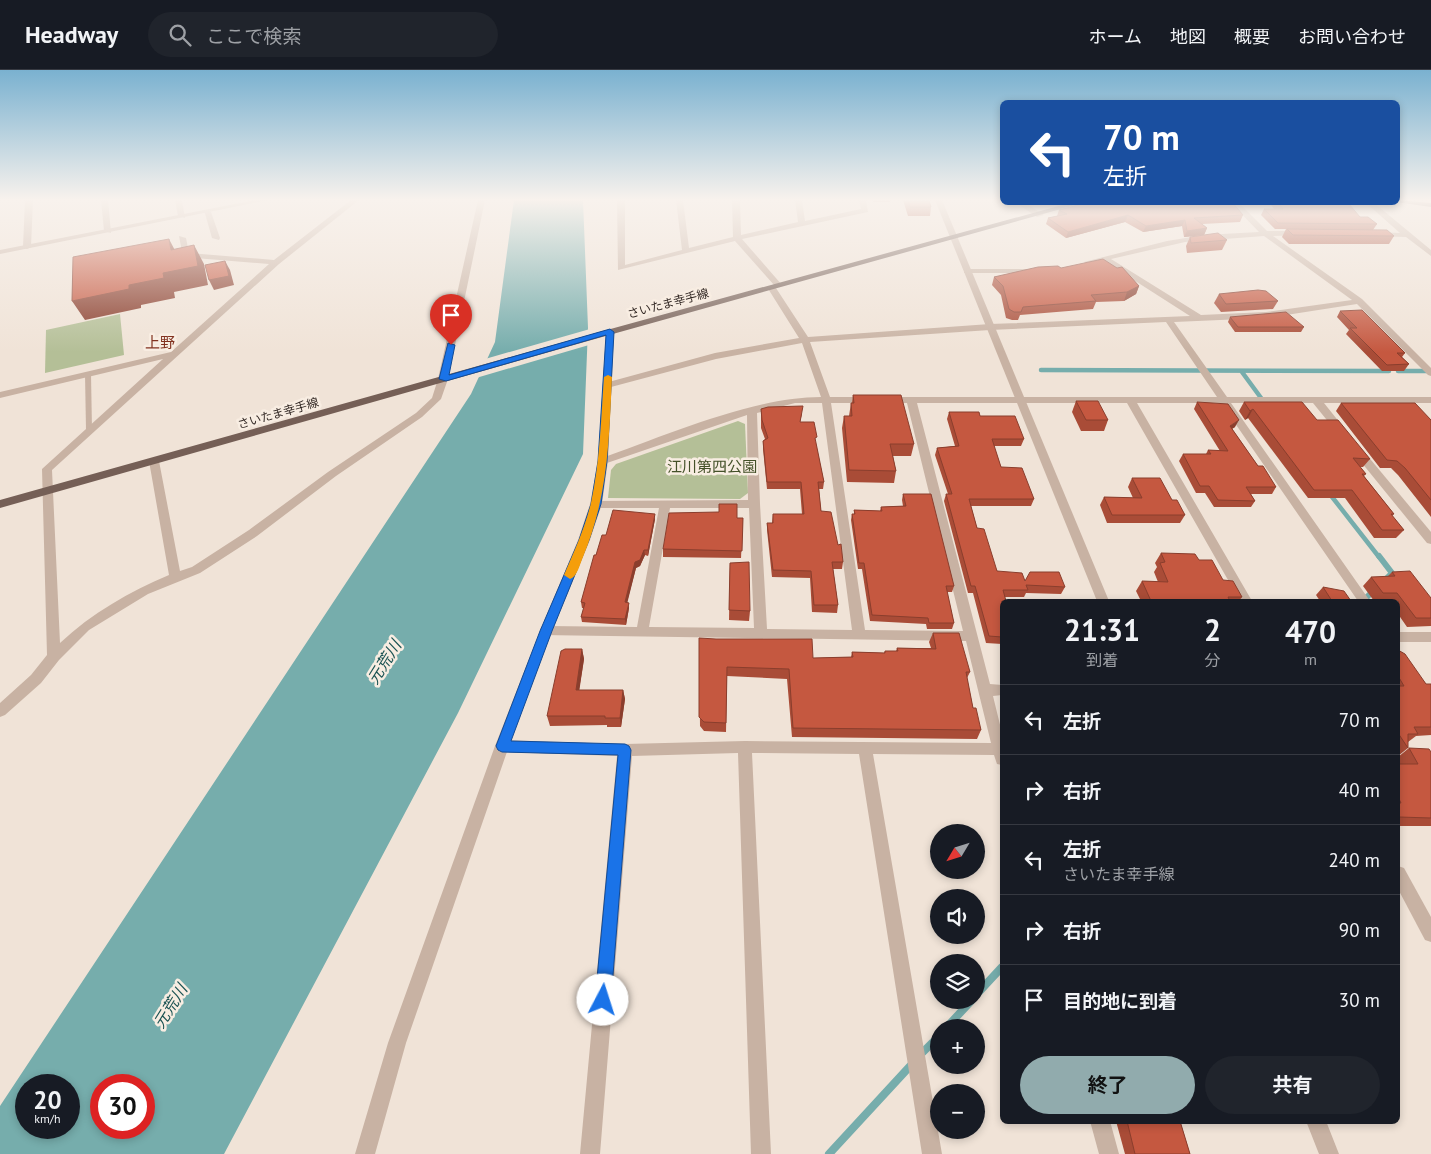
<!DOCTYPE html>
<html lang="ja">
<meta charset="utf-8">
<style>
:root{--surface:#171b24;--page:#20242c;--text:#f1f3f6;--muted:#9ea1a6;--line:#363941;--accent:#91abad}
body{margin:0;font-family:"PT Sans","Noto Sans JP",sans-serif;background:var(--page);color:var(--text);height:100vh;display:flex;flex-direction:column;font-size:19px;white-space:nowrap}
*{box-sizing:border-box;margin:0}
p{font-size:16px;color:var(--muted)}
.icon{flex:none;width:28px;height:28px;fill:none;stroke:currentColor;stroke-width:2;stroke-linecap:round;stroke-linejoin:round}
.map{position:relative;flex:1;overflow:hidden}
.details{position:absolute;left:1000px;top:529px;width:400px;height:525px;display:flex;flex-direction:column;background:var(--surface);border-radius:8px;box-shadow:0 2px 8px #0003}
.details>*{flex:none}
.banner{position:absolute;left:1000px;top:30px;width:400px;height:105px;border-radius:8px;box-shadow:0 2px 8px #0003;background:#1a4fa0;color:#fff;overflow:hidden}
.needle{width:32px;rotate:232deg}
.tools{position:absolute;left:930px;top:754px;display:grid;gap:10px}
.tools a{display:grid;place-items:center;width:55px;height:55px;border-radius:50%;background:var(--surface);box-shadow:0 2px 8px #0003;font-size:25px}
.speed{position:absolute;left:15px;top:1004px;display:flex;gap:10px;font-size:25px;font-weight:700;text-align:center}
.speed>*{display:grid;place-content:center;width:65px;height:65px;border-radius:50%;background:var(--surface);box-shadow:0 2px 8px #0003;line-height:1}
.speed small{font-size:12px;font-weight:400}
.speed .limit{border:8px solid #d22;background:#fff;color:#111}
.pin{position:absolute;display:grid;place-items:center;width:42px;height:42px;color:#fff;margin:-51px -21px;border-radius:50% 50% 50% 0;rotate:-45deg;box-shadow:0 0 5px #0007}
.pin .icon{rotate:45deg}
.me{position:absolute;width:55px;margin:-28px;rotate:5deg;stroke-linejoin:round;filter:drop-shadow(0 0 4px #0008)}
.turn{display:flex;align-items:center;gap:18px;height:105px;padding:0 20px;font-size:22px}
.turn .icon{width:65px;height:65px;stroke-width:2.5}
.turn b{display:block;font-size:35px;line-height:42px}
.eta{display:flex;justify-content:space-evenly;align-items:center;height:85px;text-align:center}
.eta b{font-size:30px;font-weight:700;line-height:35px}
.cta{display:flex;gap:10px;margin-top:auto;padding:10px 20px}
.cta a{flex:1;height:58px;border-radius:30px;background:var(--accent);color:#111;font-size:20px;font-weight:700;line-height:58px;text-align:center}
.cta a+a{background:var(--page);color:var(--text)}
ul{padding:0;list-style:none}
li{display:flex;align-items:center;gap:15px;height:70px;padding:0 20px;border-top:1px solid var(--line)}
li div{flex:1}
li b{display:block;font-size:19px}
li em{font-style:normal}
header{display:flex;align-items:center;gap:30px;box-sizing:border-box;height:70px;padding:0 25px;background:var(--surface);border-bottom:1px solid var(--line)}
header strong{font-size:24px}
nav{display:flex;gap:28px;margin-inline-start:auto;font-size:18px}
.search{width:350px;height:45px;background:var(--page);display:flex;align-items:center;gap:12px;box-sizing:border-box;padding:0 18px;border-radius:28px;color:var(--muted);font-size:19px}
.map>svg:first-child{display:block}
.green{fill:#b4bf97}
.water{fill:#76adac;fill-rule:evenodd}
.pier{fill:#f0e3d7}
.lines{fill:none;stroke-linecap:round;stroke-linejoin:round}
.stream-far2{stroke:#76adac;stroke-width:4.5}
.stream-far1{stroke:#76adac;stroke-width:6}
.stream{stroke:#76adac;stroke-width:8}
.service{fill:#c8b2a3;fill-rule:evenodd}
.minor{fill:#c8b2a3;fill-rule:evenodd}
.tertiary{fill:#c8b2a3;fill-rule:evenodd}
.primary{fill:#755f56;fill-rule:evenodd}
.wall{fill:#a94c37}
.shaded-wall{fill:#8a3e2d}
.building{fill:#c55840;stroke:#8a3e2d}
.route{fill:#1a73e8;stroke:#114b97}
.slow{fill:#f59e0b}
.labels{text-anchor:middle;dominant-baseline:central;stroke-width:5;stroke-linejoin:round;paint-order:stroke}
.far-street-label{font-size:12px;fill:#332925;stroke:#f8ede2}
.far-quarter-label{font-size:15px;fill:#81311f;stroke:#f8ede2}
.park-label{font-size:15px;fill:#445129;stroke:#f8ede2}
.water-label{font-size:16px;font-style:italic;fill:#1b5353;stroke:#f8ede2}
</style>
<header>
<strong>Headway</strong>
<div class="search"><svg class="icon" aria-label="search" viewBox="0 0 24 24"><circle cx="10" cy="10" r="6"/><path d="M15 15l6 6"/></svg>ここで検索</div>
<nav><a>ホーム</a><a>地図</a><a>概要</a><a>お問い合わせ</a></nav>
</header>
<div class="map">
<svg width="1431" height="1084" viewBox="0 0 1431 1084">
<rect width="100%" height="100%" fill="#f0e3d7"/>
<g class="green">
<polygon points="120,244 124,285 45,303 46,260"/>
<polygon points="738,351 745,354 748,423 740,429 608,428 611,400 616,394"/>
</g>
<path class="water" d="M514,130h69l5,128 -5,126 -125,259 -234,441h-224v-48l471,-712 24,-52zM26,1015h43v43h-43zM101,1015h43v43h-43z"/>
<polygon class="pier" points="590,259 589,275 476,308 485,289"/>
<g class="lines">
<g class="stream-far2">
<polyline points="1041,300 1389,301"/>
<polyline points="1398,301 1431,301"/>
<polyline points="1242,302 1264,332"/>
<polyline points="1329,423 1379,487"/>
</g>
<g class="stream-far1">
<polyline points="1379,486 1392,503 1387,508"/>
<polyline points="1363,531 1375,519"/>
</g>
<g class="stream">
<polyline points="976,925 1002,897"/>
<polyline points="946,958 972,930"/>
<polyline points="920,985 939,966"/>
<polyline points="829,1084 912,994"/>
</g>
<polygon class="service" points="88,302 91,304 92,360 89,362 86,360 85,304"/>
<g class="minor">
<polygon points="25,130 33,130 31,177 27,179 23,177"/>
<polygon points="101,130 108,130 111,163 104,161"/>
<polygon points="175,130 182,130 185,148 178,146"/>
<path d="M351,130h8l-80,64 -227,206 8,173c32,-30 69,-51 109,-68l-20,-114 1,-2h8l1,2 21,110 12,-4 57,-37 79,-58 88,-59 16,-15 6,-19 40,-179h7l-37,179 -7,20 -19,18 -86,59 -79,60 -57,37 -52,21 -59,36 -30,30 -18,23 -36,32 -5,2v-14l31,-28 16,-20 -5,-186 121,-110 -163,39v-6l171,-40 98,-88 -86,-7 -4,-21 7,2 3,15 85,7z"/>
<path d="M617,130h8v65l57,-15 -6,-50h7l6,48 44,-11 -1,-37h8l1,35 57,-13 -3,-22h7l3,21 56,-12 -2,-9h7l2,12 -126,27 40,46 -4,2 -4,-2 34,52 182,-13 200,-8 -86,-55 -16,3 -4,-2 83,-21 37,-6 55,-3 -29,-30h8l29,29h36v4h-3l-27,1 89,63 69,69v8l-3,-1 -71,-71 -91,14 -92,4 53,75h204v6h-107l24,30 -5,3 -4,-1 -26,-32h-82l139,198h-12l-137,-198h-84l115,198h-12l-113,-198h-210l73,281 12,1v10l-9,1 9,37v32l-5,-1 -3,-9 -121,-1 69,400h-20l-63,-400 -107,-1 19,401h-20l-13,-401 -106,3 -32,398h-20l37,-398 -115,-4 -5,-2 -2,-4 2,-4 5,-2 123,4 120,-3 246,2 -25,-102 -425,-6 -1,-4 1,-4 5,-1 91,1 22,-119h-63l-6,-4 2,-3 156,-1 -1,-85 -140,48h-8l-1,-2 1,-2c66,-23 153,-62 222,-62l-19,-54 -86,16 -105,28h-6v-4l110,-30 84,-15 -32,-51 7,-2 -39,-44 -117,29zM1264,166l88,64 -86,12 -65,3 -90,-56 74,-17zM1166,252l51,75h-387l-20,-55 180,-12zM795,333h27l30,227 -85,-1 -7,-125 -3,-91zM831,333h76l56,228 -98,-1zM670,438h79l5,120 -105,-1z"/>
<polygon points="1015,132 1024,132 1044,145 1037,147"/>
<polygon points="1365,132 1373,132 1431,180 1431,186 1406,167 1372,166 1372,162 1375,162 1400,163"/>
<polygon points="204,140 211,142 220,168 219,170 212,168"/>
<polygon points="964,199 1037,199 1041,201 1037,203 964,203"/>
<polygon points="1357,377 1361,378 1431,462 1431,474 1427,473 1353,382 1352,380 1353,378"/>
<rect x="1398" y="562" width="33" height="10"/>
<polygon points="1398,796 1404,798 1431,847 1431,872 1425,870 1398,819"/>
<polygon points="1090,1051 1110,1051 1119,1084 1099,1084"/>
</g>
<g class="tertiary">
<polygon points="255,130 269,130 0,184 0,180"/>
<polygon points="935,130 942,130 1109,531 1097,531"/>
<polygon points="610,259 614,262 608,391 602,434 590,470 552,561 509,676 406,973 375,1084 355,1084 388,973 495,676 540,561 578,470 590,434 598,391 606,262"/>
<polygon points="1306,1051 1326,1051 1339,1084 1319,1084"/>
</g>
<g class="primary">
<polygon points="1398,130 1431,133 1431,137 1396,132 1398,132"/>
<polygon points="1073,132 1086,132 602,267 0,438 0,430 596,263"/>
</g>
</g>
<g class="wall">
<polygon points="872,130 890,130 890,132 873,132"/>
<polygon points="903,130 929,130 931,137 930,146 908,146"/>
<polygon points="1076,132 1232,132 1243,145 1240,152 1202,154 1207,158 1204,165 1184,167 1182,156 1143,162 1125,152 1066,168 1046,154 1048,148 1057,146 1059,140 1074,136"/>
<polygon points="1269,132 1339,132 1339,134 1360,147 1377,154 1373,160 1394,166 1389,174 1289,174 1282,167 1286,159 1275,159 1261,145 1264,139 1274,139"/>
<polygon points="1190,167 1227,170 1222,180 1187,183 1186,176"/>
<polygon points="1061,198 1139,216 1136,224 1124,231 1096,232 1093,239 1020,245 1018,250 1012,250 1006,248 1001,225 992,215 994,207"/>
<polygon points="1219,224 1278,231 1273,239 1221,242 1214,233"/>
<polygon points="1340,241 1405,283 1402,287 1409,294 1404,301 1382,301 1346,264 1349,260 1337,247"/>
<polygon points="1230,247 1304,257 1301,262 1235,262 1228,252"/>
<polygon points="853,325 914,374 911,386 893,386 896,401 894,413 847,412 842,358 844,346 849,346 851,333 852,333"/>
<polygon points="1076,331 1108,350 1104,361 1081,361 1072,342"/>
<polygon points="1197,332 1235,357 1232,359 1258,396 1276,417 1272,424 1251,424 1255,431 1251,437 1214,437 1205,423 1196,423 1179,391 1183,384 1206,384 1208,380 1220,381 1194,339"/>
<polygon points="1244,332 1317,350 1370,389 1363,397 1360,397 1366,404 1364,406 1394,444 1392,446 1404,460 1396,468 1374,468 1345,428 1308,428 1248,348 1245,350 1239,341"/>
<polygon points="1341,333 1431,350 1431,447 1398,405 1391,398 1380,398 1336,341"/>
<polygon points="761,339 802,344 800,352 816,374 824,412 823,419 819,419 821,441 838,475 843,492 842,499 833,499 838,535 837,543 812,542 810,508 772,507 767,460 767,453 772,453 773,444 802,444 800,419 767,419 763,379 763,371 765,369 761,358"/>
<polygon points="949,342 980,346 1024,369 1021,376 994,376 1001,397 1034,429 1031,436 971,436 977,458 997,501 1025,511 1065,517 1061,524 1026,523 1024,527 1005,527 1002,531 1002,574 986,573 973,523 968,523 944,431 946,424 948,424 935,385 937,378 955,376 947,349"/>
<polygon points="1132,408 1172,430 1185,445 1180,453 1107,453 1100,435 1104,427 1133,428 1128,417"/>
<polygon points="903,424 954,516 952,522 947,522 954,553 952,559 927,559 926,554 870,551 862,499 858,499 851,450 852,444 854,444 854,440 880,441 881,437 903,436 902,430"/>
<polygon points="737,448 743,448 741,488 663,487 663,479"/>
<polygon points="655,449 648,486 645,485 640,496 636,498 627,532 629,538 626,555 582,552 581,547 584,538 582,538 581,532 596,485 606,465"/>
<polygon points="1161,483 1199,490 1242,527 1239,531 1141,531 1136,521 1142,511 1158,512 1154,502 1157,497 1155,493"/>
<polygon points="730,493 750,541 749,551 729,550"/>
<polygon points="1392,502 1431,528 1431,556 1407,557 1398,544 1398,531 1374,531 1363,516 1371,507 1387,507"/>
<polygon points="1323,517 1351,531 1320,531 1316,525"/>
<polygon points="933,563 970,602 967,608 973,638 981,660 977,669 792,667 787,609 727,606 726,662 704,661 700,656 699,568 813,588 851,587 852,582 884,583 885,581 896,581 897,578 931,578 929,572"/>
<polygon points="582,579 584,589 579,620 623,620 625,629 621,657 607,657 607,655 550,656 547,646"/>
<polygon points="1398,580 1426,614 1431,614 1431,665 1416,666 1408,672 1408,678 1398,686"/>
<polygon points="1409,678 1431,682 1431,756 1398,756 1398,694 1400,694 1398,689 1398,687"/>
<polygon points="1116,1051 1180,1051 1190,1084 1125,1084"/>
</g>
<g class="shaded-wall">
<polygon points="1128,145 1125,152 1066,168 1068,162"/>
<polygon points="1185,150 1182,156 1143,162 1146,156"/>
<polygon points="1207,158 1204,165 1184,167 1187,161"/>
<polygon points="169,169 179,188 171,180"/>
<polygon points="194,175 204,194 208,215 174,222 175,228 141,235 141,238 85,250 72,231 129,215"/>
<polygon points="225,191 230,200 234,215 214,220 209,210"/>
<polygon points="1139,216 1136,224 1124,231 1127,222"/>
<polygon points="1253,339 1248,348 1245,350 1250,341"/>
<polygon points="1239,350 1235,357 1226,362 1230,356"/>
<polygon points="655,444 655,449 648,486 648,480"/>
<polygon points="644,480 645,485 640,496 636,498 626,538 625,532 635,492"/>
<polygon points="629,533 629,538 626,555 625,549"/>
<polygon points="582,579 584,589 578,629 576,620"/>
<polygon points="623,620 625,629 621,657 620,648"/>
</g>
<g class="building">
<polygon points="908,130 929,130 931,137 910,137"/>
<polygon points="1079,132 1232,132 1243,145 1194,148 1207,158 1187,161 1185,150 1146,156 1128,145 1068,162 1048,148 1067,144 1059,140 1083,134"/>
<polygon points="1278,132 1339,132 1339,134 1349,134 1360,147 1368,147 1377,154 1278,153 1264,139 1283,139"/>
<polygon points="1287,159 1387,160 1394,166 1293,165"/>
<polygon points="1218,163 1227,170 1191,173 1190,167"/>
<polygon points="169,169 171,180 194,175 198,196 163,203 164,208 129,215 129,219 72,231 73,187"/>
<polygon points="1103,189 1117,198 1122,197 1139,216 1127,222 1091,225 1096,231 1023,237 1021,242 1014,242 1009,239 1003,216 994,207 1038,197 1058,196 1061,198"/>
<polygon points="225,191 229,206 209,210 205,195"/>
<polygon points="1258,220 1266,221 1278,231 1226,234 1219,224"/>
<polygon points="1362,240 1405,283 1397,283 1409,294 1387,295 1350,258 1357,258 1340,241"/>
<polygon points="1286,242 1304,257 1238,257 1230,247"/>
<polygon points="853,325 901,325 914,374 890,374 896,401 849,400 844,346 852,346 851,333 854,333"/>
<polygon points="1076,331 1098,331 1108,350 1086,350"/>
<polygon points="1197,332 1228,334 1239,350 1230,356 1258,396 1263,396 1276,417 1246,417 1255,431 1218,430 1209,416 1200,416 1183,384 1211,384 1208,380 1228,381"/>
<polygon points="1244,332 1302,332 1317,350 1338,350 1370,389 1353,388 1366,404 1362,404 1394,444 1391,444 1404,460 1382,460 1352,420 1314,420 1253,339 1250,341"/>
<polygon points="1341,333 1415,333 1431,350 1431,430 1405,398 1397,391 1387,390"/>
<polygon points="803,336 800,352 814,352 817,367 815,368 824,412 818,412 821,441 831,442 838,475 841,474 843,492 832,492 838,535 814,535 811,501 773,500 767,453 773,453 773,444 804,444 801,412 767,412 763,371 768,368 762,350 761,339 768,337"/>
<polygon points="949,342 979,342 980,346 1015,346 1024,369 992,369 1001,397 1022,398 1034,429 969,429 977,458 984,459 997,501 1022,503 1025,511 1030,502 1059,502 1065,517 1026,515 1028,520 1003,520 1006,531 1002,531 1002,567 989,566 975,516 971,516 946,424 952,424 937,378 959,376"/>
<polygon points="1132,408 1160,408 1172,430 1177,430 1185,445 1112,445 1104,427 1142,428"/>
<polygon points="903,424 931,424 954,516 946,516 954,553 929,553 928,548 872,545 864,493 859,493 852,444 855,444 854,440 882,441 881,437 906,436"/>
<polygon points="719,434 737,434 737,448 743,448 742,481 663,479 669,443 719,442"/>
<polygon points="613,440 655,444 648,480 644,480 640,490 635,492 625,532 629,533 625,549 581,547 585,533 581,532 594,485 596,485 602,465 606,465"/>
<polygon points="1161,483 1195,484 1199,490 1212,490 1223,510 1233,511 1242,527 1228,527 1230,531 1225,531 1207,530 1207,531 1151,531 1142,511 1168,512 1160,493 1165,492"/>
<polygon points="749,492 750,541 729,540 730,493"/>
<polygon points="1410,501 1431,528 1431,548 1416,548 1397,523 1383,523 1371,507 1395,506 1392,502"/>
<polygon points="1323,517 1344,521 1351,531 1332,531"/>
<polygon points="933,563 959,563 970,602 966,602 973,638 976,638 981,660 793,658 789,599 727,597 726,653 704,652 699,647 699,568 716,569 812,569 813,588 853,587 852,582 885,583 885,581 898,581 897,578 936,579"/>
<polygon points="565,579 582,579 576,620 623,620 620,648 605,648 605,646 547,646 561,581"/>
<polygon points="1398,580 1405,584 1426,614 1431,614 1431,657 1414,657 1418,664 1408,664 1408,678 1398,663 1398,616 1404,616 1398,606"/>
<polygon points="1409,678 1429,679 1431,682 1431,748 1399,747 1398,744 1398,733 1401,733 1398,727 1398,694 1418,694"/>
<polygon points="1127,1051 1180,1051 1190,1084 1135,1084"/>
</g>
<linearGradient id="sky" x2="0" y2="1"><stop stop-color="#7ab1d0"/><stop offset="0.46" stop-color="#f8f2ed"/><stop offset="1" stop-color="#f8f2ed" stop-opacity="0"/></linearGradient>
<rect width="1431" height="282" fill="url(#sky)"/>
<polygon class="route" points="610,259 614,262 607,391 601,434 589,470 552,561 511,671 625,674 629,676 631,680 611,930 609,936 603,938 597,936 595,930 618,685 502,682 498,680 496,676 540,561 579,470 591,434 598,391 606,265 446,311 439,309 448,273 455,275 449,305"/>
<path class="slow" d="M608,305l4,2c-3,65 -4,119 -29,180 -3,7 -6,20 -13,22l-6,-4c10,-23 21,-47 27,-72 9,-41 10,-84 13,-126z"/>
<g class="labels">
<g class="far-street-label">
<text transform="translate(668 233) rotate(-15)">さいたま幸手線</text>
<text transform="translate(278 343) rotate(-16)">さいたま幸手線</text>
</g>
<g class="far-quarter-label">
<text x="160" y="272">上野</text>
</g>
<g class="park-label">
<text x="712" y="396">江川第四公園</text>
</g>
<g class="water-label">
<text transform="translate(384 592) rotate(-58)">元荒川</text>
<text transform="translate(170 936) rotate(-58)">元荒川</text>
</g>
</g>
</svg>
<div class="tools">
<a><svg class="needle" viewBox="-14 -14 28 28"><path d="M0-13l5 13h-10z" fill="#e53935"/><path d="M0 13l5-13h-10z" fill="#9ea1a6"/></svg></a>
<a><svg class="icon" aria-label="sound" viewBox="0 0 24 24"><path d="M4 9h4l5-4v14l-5-4H4zM17 9q2 3 0 6"/></svg></a>
<a><svg class="icon" aria-label="layers" viewBox="0 0 24 24"><path d="M12 4l9 5-9 5-9-5zM3 14l9 5 9-5"/></svg></a>
<a>+</a>
<a>−</a>
</div>
<div class="speed"><div>20<small>km/h</small></div><div class="limit">30</div></div>
<div class="pin" style="left:451px;top:275px;background:#d93025"><svg class="icon" aria-label="arrive" viewBox="0 0 24 24"><path d="M6 21V4h12l-3 4 3 4H6"/></svg></div>
<svg class="me" style="left:603px;top:930px" viewBox="-20 -20 40 40"><circle r="19" fill="#fff"/><path d="M0-13L10 11 0 6-10 11z" fill="#1a73e8"/></svg>
<div class="banner">
<div class="turn"><svg class="icon" aria-label="left" viewBox="0 0 24 24"><path d="M17 20v-9H6M10 6l-5 5 5 5"/></svg><div><b>70 m</b>左折</div></div>
</div>
<section class="details">
<div class="eta">
<div><b>21:31</b><p>到着</p></div>
<div><b>2</b><p>分</p></div>
<div><b>470</b><p>m</p></div>
</div>
<ul>
<li><svg class="icon" aria-label="left" viewBox="0 0 24 24"><path d="M17 20v-9H6M10 6l-5 5 5 5"/></svg><div><b>左折</b></div><em>70 m</em></li>
<li><svg class="icon" aria-label="right" viewBox="0 0 24 24"><path d="M7 20v-9h11M14 6l5 5-5 5"/></svg><div><b>右折</b></div><em>40 m</em></li>
<li><svg class="icon" aria-label="left" viewBox="0 0 24 24"><path d="M17 20v-9H6M10 6l-5 5 5 5"/></svg><div><b>左折</b><p>さいたま幸手線</p></div><em>240 m</em></li>
<li><svg class="icon" aria-label="right" viewBox="0 0 24 24"><path d="M7 20v-9h11M14 6l5 5-5 5"/></svg><div><b>右折</b></div><em>90 m</em></li>
<li><svg class="icon" aria-label="arrive" viewBox="0 0 24 24"><path d="M6 21V4h12l-3 4 3 4H6"/></svg><div><b>目的地に到着</b></div><em>30 m</em></li>
</ul>
<div class="cta"><a>終了</a><a>共有</a></div>
</section>
</div>
